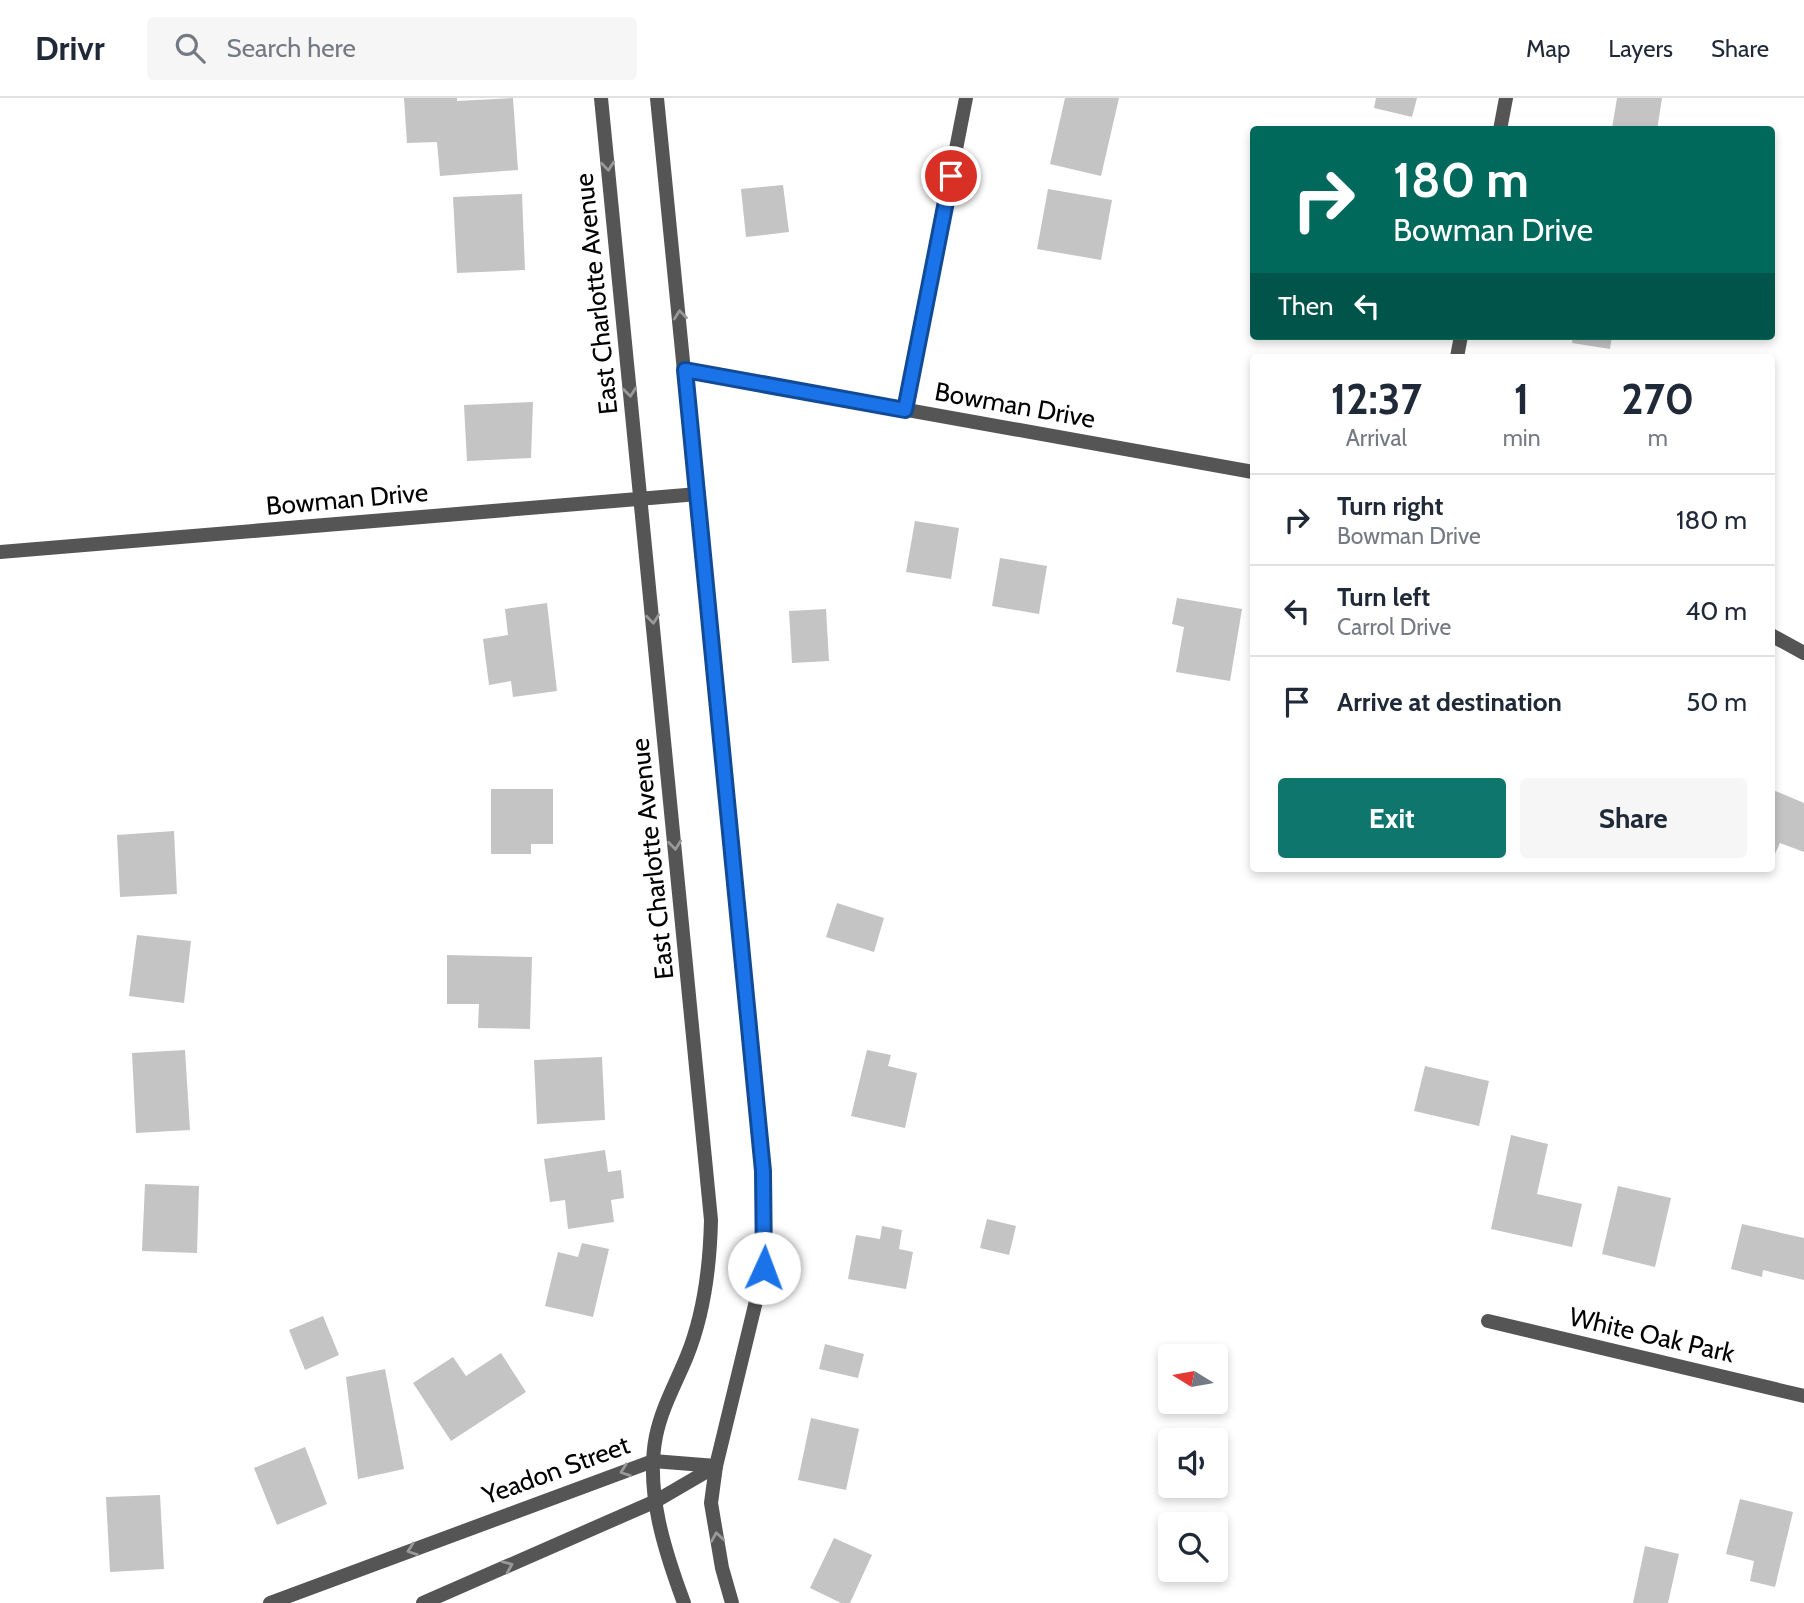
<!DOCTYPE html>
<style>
:root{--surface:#fff;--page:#f6f6f7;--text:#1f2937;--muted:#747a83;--line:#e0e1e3;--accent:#0f766e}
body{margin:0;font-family:Cabin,sans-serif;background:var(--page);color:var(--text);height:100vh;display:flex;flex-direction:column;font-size:26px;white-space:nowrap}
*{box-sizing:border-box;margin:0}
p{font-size:23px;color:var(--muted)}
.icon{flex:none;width:38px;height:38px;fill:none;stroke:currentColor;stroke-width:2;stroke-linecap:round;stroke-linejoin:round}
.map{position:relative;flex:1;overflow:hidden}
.sheet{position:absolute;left:1250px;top:256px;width:525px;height:518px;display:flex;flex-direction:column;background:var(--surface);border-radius:7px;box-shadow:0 4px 10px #0003}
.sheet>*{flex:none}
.banner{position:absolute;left:1250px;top:28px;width:525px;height:214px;border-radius:7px;box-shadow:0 4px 10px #0003;background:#00695c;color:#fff;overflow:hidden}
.needle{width:46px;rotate:281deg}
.tools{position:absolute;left:1158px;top:1246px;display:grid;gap:14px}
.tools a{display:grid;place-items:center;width:70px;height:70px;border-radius:7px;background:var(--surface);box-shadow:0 4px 10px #0003;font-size:35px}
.pin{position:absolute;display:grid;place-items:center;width:60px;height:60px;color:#fff;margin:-30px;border:4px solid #fff;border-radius:50%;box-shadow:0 2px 7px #0007}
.me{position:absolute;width:77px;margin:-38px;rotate:2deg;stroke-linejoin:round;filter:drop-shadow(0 0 5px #0008)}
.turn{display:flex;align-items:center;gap:24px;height:147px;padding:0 28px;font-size:32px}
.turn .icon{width:91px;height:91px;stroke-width:2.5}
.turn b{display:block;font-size:49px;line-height:60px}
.then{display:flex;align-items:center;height:66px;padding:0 28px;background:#0003;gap:14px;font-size:26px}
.eta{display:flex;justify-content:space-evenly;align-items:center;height:119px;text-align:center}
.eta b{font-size:42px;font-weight:700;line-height:49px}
.primary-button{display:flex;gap:14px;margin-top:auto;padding:14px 28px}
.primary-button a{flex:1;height:80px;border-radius:7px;background:var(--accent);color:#fff;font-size:28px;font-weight:700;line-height:80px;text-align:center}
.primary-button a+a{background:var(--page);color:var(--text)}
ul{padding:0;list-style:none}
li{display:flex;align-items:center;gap:21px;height:91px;padding:0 28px;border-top:2px solid var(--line)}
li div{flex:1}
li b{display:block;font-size:26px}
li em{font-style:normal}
header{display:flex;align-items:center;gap:42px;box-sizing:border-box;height:98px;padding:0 35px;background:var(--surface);border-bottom:2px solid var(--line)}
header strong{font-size:33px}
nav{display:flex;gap:38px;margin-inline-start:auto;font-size:24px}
.search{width:490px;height:63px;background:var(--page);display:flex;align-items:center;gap:18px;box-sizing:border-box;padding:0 24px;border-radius:7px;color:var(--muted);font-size:26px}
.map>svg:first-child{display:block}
.building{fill:#c4c4c4}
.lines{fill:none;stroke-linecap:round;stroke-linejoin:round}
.minor{stroke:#555;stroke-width:14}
.oneway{stroke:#999}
.route-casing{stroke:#114b97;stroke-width:18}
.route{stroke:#1a73e8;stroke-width:12}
.labels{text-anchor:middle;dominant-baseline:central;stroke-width:5;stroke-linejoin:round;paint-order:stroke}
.street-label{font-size:26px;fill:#000;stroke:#fff}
</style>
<header>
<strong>Drivr</strong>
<div class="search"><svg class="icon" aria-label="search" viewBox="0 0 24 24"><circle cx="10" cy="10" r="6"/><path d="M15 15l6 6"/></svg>Search here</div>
<nav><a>Map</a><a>Layers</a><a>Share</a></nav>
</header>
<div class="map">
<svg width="1804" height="1505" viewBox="0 0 1804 1505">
<rect width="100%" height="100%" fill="#fff"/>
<g class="building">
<polygon points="404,0 457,0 457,3 513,0 518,72 440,78 437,44 407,45"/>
<polygon points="1065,0 1119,0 1101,78 1050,66"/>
<polygon points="1376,0 1417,0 1412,19 1374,10"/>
<polygon points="1617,0 1662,0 1657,32 1612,30"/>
<polygon points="783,87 789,134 746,139 741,91"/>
<polygon points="1048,91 1112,102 1101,162 1037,151"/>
<polygon points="522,96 525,172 457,175 453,99"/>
<polygon points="1573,238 1612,238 1610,251 1572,245"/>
<polygon points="533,304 531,360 467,363 464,307"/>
<polygon points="915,423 959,430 951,481 906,474"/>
<polygon points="1000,460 1047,468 1039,516 992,508"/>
<polygon points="1177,500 1242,511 1230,583 1176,574 1184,529 1172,526"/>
<polygon points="547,505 557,593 513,599 511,583 489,587 483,541 508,537 505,511"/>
<polygon points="826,511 829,563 792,565 789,513"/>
<polygon points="491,691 553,691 553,746 531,746 531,756 491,756"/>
<polygon points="1773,692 1804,705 1804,754 1780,745 1774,758 1771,757"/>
<polygon points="174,733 177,796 120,799 117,737"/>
<polygon points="837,805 884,820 874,854 826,839"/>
<polygon points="137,837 191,843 184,905 129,898"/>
<polygon points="447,857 532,859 530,931 478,930 479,906 447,906"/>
<polygon points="185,952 190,1032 136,1035 132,955"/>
<polygon points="867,952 891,957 888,968 917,975 905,1030 851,1018"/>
<polygon points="602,959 605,1022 537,1026 534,962"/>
<polygon points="1425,968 1489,983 1479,1028 1414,1013"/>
<polygon points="1511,1037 1548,1046 1537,1096 1582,1106 1572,1149 1491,1131"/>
<polygon points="605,1052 608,1074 621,1072 624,1100 611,1102 614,1124 568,1131 565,1102 550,1104 544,1061"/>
<polygon points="145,1086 199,1088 197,1155 142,1153"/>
<polygon points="1618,1088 1671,1100 1655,1169 1602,1156"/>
<polygon points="987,1121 1016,1128 1009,1157 980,1150"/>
<polygon points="1742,1126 1804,1140 1804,1182 1763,1172 1762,1179 1731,1171"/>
<polygon points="882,1128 902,1132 899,1151 913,1154 906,1191 848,1181 856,1137 880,1141"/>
<polygon points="582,1145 609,1151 593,1219 545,1208 558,1154 578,1159"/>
<polygon points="323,1218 339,1257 305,1272 289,1232"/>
<polygon points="825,1246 864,1256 858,1280 819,1271"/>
<polygon points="501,1255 526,1294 451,1343 413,1285 453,1259 466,1278"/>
<polygon points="385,1271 404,1371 358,1381 346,1279"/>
<polygon points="811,1320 859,1331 846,1392 798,1382"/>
<polygon points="305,1349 327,1406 277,1427 254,1370"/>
<polygon points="160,1397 164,1471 110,1474 106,1399"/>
<polygon points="1740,1401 1793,1414 1775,1489 1750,1483 1754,1463 1726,1456"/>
<polygon points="834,1440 872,1457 850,1505 841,1505 810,1490"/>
<polygon points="1645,1448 1679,1456 1668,1505 1633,1505"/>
</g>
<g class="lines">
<g class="minor">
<path d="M601,0l110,1122c-1,45 -7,94 -24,136 -11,27 -25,51 -31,80 -11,55 9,116 28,167"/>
<polyline points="657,0 763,1073 764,1170 716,1368 711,1405 722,1470 732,1505"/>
<polyline points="1500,32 1506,0"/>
<polyline points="1457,259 1461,238"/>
<polyline points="685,272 1253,374"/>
<polyline points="905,312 966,0"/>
<polyline points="0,454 698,396"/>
<polyline points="1771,537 1804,555"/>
<polyline points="1488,1223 1804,1298"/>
<polyline points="270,1505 653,1363 716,1368"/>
<polyline points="423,1505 656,1403 716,1368"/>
</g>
</g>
<defs><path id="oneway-chevron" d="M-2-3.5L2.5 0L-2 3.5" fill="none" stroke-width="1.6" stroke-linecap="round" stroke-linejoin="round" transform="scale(1.75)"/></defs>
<g class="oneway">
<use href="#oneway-chevron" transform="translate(608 68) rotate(84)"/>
<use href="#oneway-chevron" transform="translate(680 217) rotate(-96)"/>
<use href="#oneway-chevron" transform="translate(630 294) rotate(84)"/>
<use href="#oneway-chevron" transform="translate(653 521) rotate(84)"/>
<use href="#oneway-chevron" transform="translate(675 747) rotate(84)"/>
<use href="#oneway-chevron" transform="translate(625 1373) rotate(160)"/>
<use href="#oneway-chevron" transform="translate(717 1439) rotate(-99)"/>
<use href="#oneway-chevron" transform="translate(412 1452) rotate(160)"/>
<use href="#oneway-chevron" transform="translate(508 1468) rotate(-23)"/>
</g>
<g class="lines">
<g class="route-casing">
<polyline id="route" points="764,1170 763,1073 685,272 905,312 951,78"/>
</g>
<use href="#route" class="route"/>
</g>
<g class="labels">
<g class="street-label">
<text transform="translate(596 196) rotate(-96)">East Charlotte Avenue</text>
<text transform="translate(1015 307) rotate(10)">Bowman Drive</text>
<text transform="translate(347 401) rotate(-5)">Bowman Drive</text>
<text transform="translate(652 761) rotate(-96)">East Charlotte Avenue</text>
<text transform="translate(1652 1237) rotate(13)">White Oak Park</text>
<text transform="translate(556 1372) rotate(-20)">Yeadon Street</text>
</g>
</g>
</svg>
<div class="tools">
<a><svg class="needle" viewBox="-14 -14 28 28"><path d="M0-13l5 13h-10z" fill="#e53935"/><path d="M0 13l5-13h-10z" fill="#747a83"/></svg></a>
<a><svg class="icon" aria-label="sound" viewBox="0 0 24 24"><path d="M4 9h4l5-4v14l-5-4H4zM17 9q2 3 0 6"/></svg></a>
<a><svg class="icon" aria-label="search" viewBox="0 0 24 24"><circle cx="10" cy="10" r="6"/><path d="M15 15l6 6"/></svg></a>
</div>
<div class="pin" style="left:951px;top:78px;background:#d93025"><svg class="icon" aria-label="arrive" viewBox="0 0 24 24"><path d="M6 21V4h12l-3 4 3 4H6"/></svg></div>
<svg class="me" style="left:764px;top:1170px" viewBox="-20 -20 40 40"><circle r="19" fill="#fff"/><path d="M0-13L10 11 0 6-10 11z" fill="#1a73e8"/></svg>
<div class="banner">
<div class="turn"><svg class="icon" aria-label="right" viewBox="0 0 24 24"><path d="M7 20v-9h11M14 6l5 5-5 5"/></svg><div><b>180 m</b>Bowman Drive</div></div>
<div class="then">Then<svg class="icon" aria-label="left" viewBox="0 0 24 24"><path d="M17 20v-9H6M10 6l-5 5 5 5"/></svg></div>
</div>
<section class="sheet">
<div class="eta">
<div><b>12:37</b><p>Arrival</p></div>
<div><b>1</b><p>min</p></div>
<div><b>270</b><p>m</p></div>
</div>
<ul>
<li><svg class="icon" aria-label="right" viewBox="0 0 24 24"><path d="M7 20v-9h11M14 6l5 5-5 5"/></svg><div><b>Turn right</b><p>Bowman Drive</p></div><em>180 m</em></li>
<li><svg class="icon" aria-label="left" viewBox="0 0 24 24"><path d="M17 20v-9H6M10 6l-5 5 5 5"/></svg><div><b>Turn left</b><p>Carrol Drive</p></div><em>40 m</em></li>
<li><svg class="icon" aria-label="arrive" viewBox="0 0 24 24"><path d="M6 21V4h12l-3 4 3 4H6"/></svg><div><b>Arrive at destination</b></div><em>50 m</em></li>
</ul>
<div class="primary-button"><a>Exit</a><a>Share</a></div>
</section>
</div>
